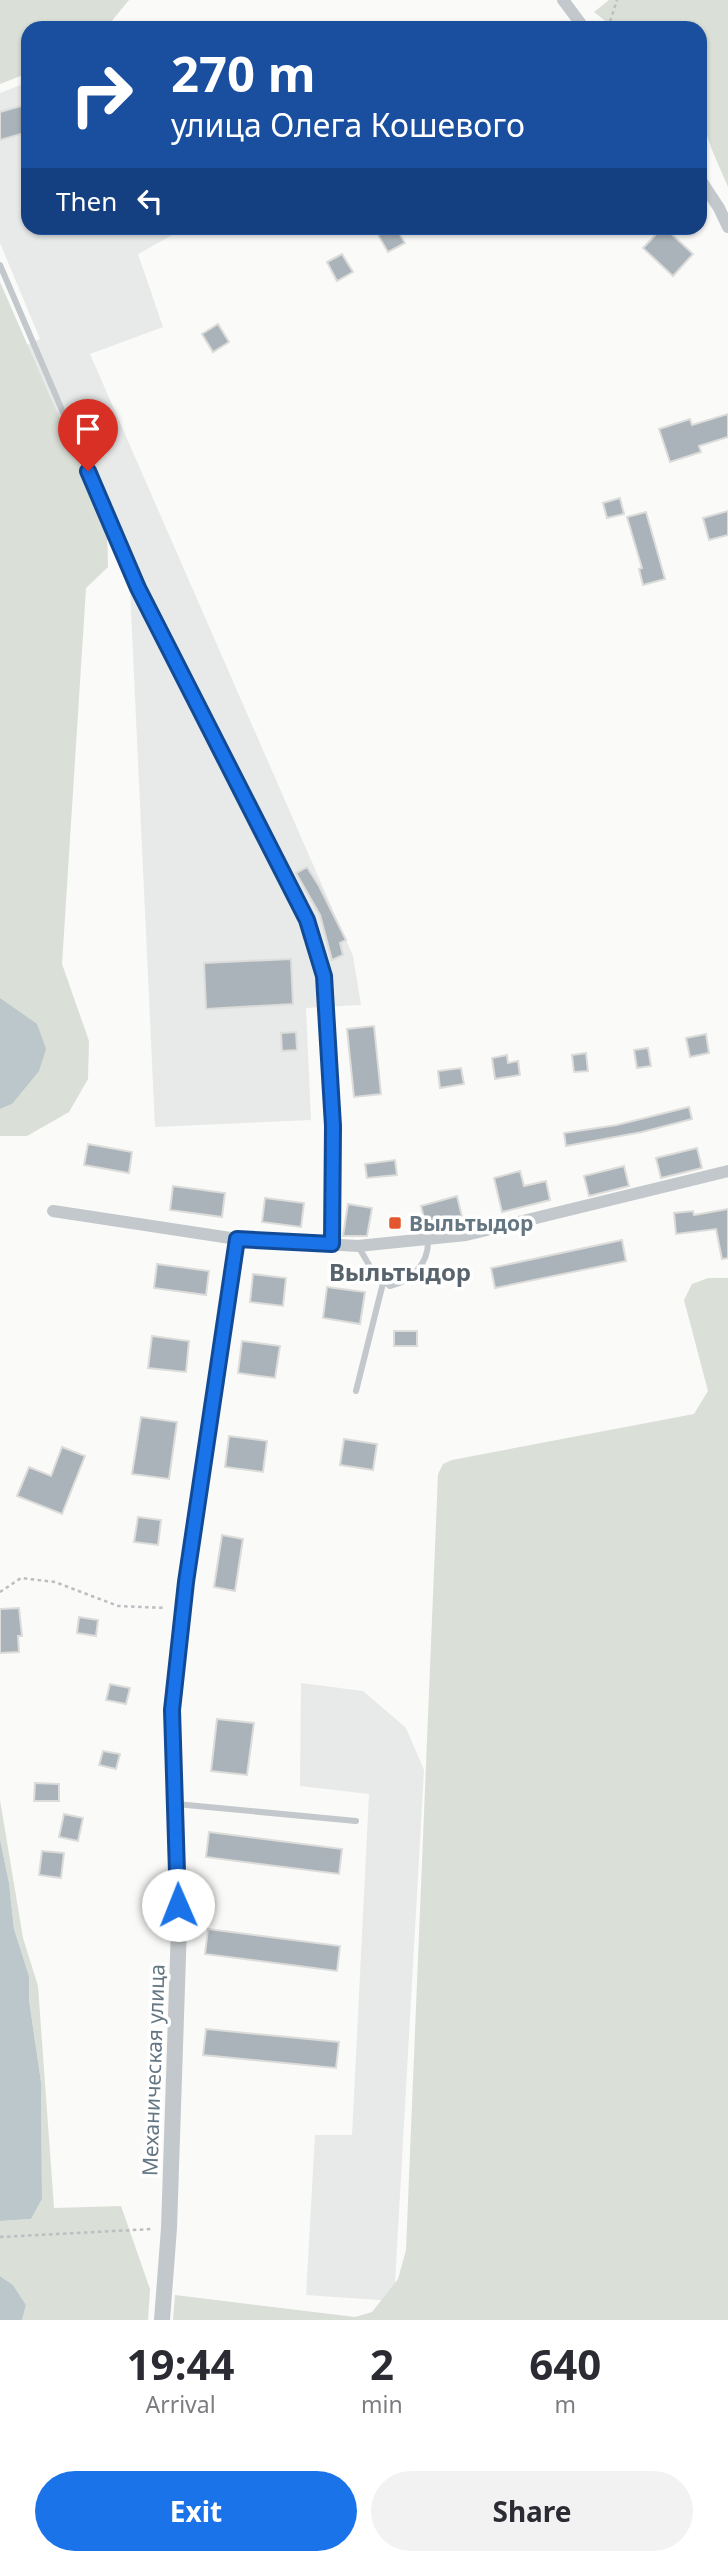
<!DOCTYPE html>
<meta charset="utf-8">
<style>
:root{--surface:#fff;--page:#f2f2f3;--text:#2b2b33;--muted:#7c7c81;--accent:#1a73e8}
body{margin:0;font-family:"Noto Sans",sans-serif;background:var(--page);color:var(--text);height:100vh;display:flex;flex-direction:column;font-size:26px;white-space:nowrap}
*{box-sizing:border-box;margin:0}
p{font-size:23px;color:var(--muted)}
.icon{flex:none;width:38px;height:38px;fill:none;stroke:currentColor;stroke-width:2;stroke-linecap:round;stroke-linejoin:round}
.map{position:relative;height:2320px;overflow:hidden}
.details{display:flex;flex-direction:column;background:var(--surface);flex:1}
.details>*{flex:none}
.hud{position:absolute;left:21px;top:21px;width:686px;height:214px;border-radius:21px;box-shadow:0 2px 5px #0004;background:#1a4fa0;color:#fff;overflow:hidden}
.pin{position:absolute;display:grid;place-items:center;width:60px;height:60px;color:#fff;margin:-72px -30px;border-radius:50% 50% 50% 0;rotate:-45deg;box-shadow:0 0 7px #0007}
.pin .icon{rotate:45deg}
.me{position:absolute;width:77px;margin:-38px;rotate:359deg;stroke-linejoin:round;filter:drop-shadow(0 0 5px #0008)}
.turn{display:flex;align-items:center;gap:24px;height:147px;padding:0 35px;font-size:32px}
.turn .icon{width:91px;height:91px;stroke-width:2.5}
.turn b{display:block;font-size:49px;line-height:60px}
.then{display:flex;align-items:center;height:66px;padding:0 35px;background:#0003;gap:14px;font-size:26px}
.eta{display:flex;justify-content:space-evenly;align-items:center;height:119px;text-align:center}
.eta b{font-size:42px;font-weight:700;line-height:49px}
.primary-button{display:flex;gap:14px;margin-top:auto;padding:14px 35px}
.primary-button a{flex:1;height:80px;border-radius:42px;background:var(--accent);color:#fff;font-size:28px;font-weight:700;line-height:80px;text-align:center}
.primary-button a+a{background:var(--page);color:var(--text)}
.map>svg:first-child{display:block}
.built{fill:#e8e9e9}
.green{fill:#dadfd7}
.water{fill:#bbc7cb}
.building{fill:#aab3b9;stroke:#dcdcda;stroke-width:2}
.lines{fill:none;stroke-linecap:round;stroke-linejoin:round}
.path{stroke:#bbbfc2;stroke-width:2.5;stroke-dasharray:3.5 3.5;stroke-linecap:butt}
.service{stroke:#c3c8cc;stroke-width:6}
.minor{stroke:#c3c8cc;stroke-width:12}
.tertiary{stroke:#c3c8cc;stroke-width:16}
.route-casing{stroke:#114b97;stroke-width:18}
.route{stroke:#1a73e8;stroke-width:12}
.poi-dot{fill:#e4572e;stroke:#fff;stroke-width:2.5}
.labels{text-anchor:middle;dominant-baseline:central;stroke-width:7;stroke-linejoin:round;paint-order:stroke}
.poi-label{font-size:21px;font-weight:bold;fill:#657683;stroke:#fff;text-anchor:start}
.street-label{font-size:21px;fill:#657683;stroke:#fff}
.quarter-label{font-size:24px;font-weight:bold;fill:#57646e;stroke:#fff}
</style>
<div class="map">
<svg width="728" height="2320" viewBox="0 0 728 2320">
<rect width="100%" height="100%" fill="#fafaf8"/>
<g class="built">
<polygon points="28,82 28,228 185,228 138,254 163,327 90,354 353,956 361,1005 306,1008 311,1120 155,1127 130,589 59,425 0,357 40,339 0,243 0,93"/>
<polygon points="301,1683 363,1691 406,1728 424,1770 394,2301 306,2295 315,2135 352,2135 369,1794 300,1786"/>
</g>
<g class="green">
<polygon points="0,0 129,0 106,28 28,28 28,73 0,84"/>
<polygon points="609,0 728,0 728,187 712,150 700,115 700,28 614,28 594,12"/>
<polygon points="0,282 107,527 108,567 86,588 62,964 89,1041 88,1079 69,1112 27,1136 0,1136 0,1109 12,1104 16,1011 0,998"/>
<polygon points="708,1278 728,1278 728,2320 173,2320 175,2295 355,2317 372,2312 398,2279 406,2250 438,1474 443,1464 452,1460 694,1414 708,1391 684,1300 692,1284"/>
<polygon points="0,1800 23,1938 38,1986 54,2208 121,2206 150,2289 148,2320 22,2320 26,2305 13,2285 0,2276 0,2221 31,2219 42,2199 41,2082 29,2000 29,1976 14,1929 9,1883 0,1839"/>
</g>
<g class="water">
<polygon points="0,998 37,1024 46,1049 39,1071 12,1104 0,1109"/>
<polygon points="0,1839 9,1883 14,1929 29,1976 29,2000 41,2082 42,2199 31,2219 0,2221"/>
<polygon points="0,2276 13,2285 26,2305 22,2320 0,2320"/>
</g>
<g class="building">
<polygon points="28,104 28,132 0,140 0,112"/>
<polygon points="392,228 396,228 405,243 388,252 378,235"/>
<polygon points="662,228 665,228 693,254 673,276 643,248"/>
<polygon points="342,254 353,272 337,281 327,262"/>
<polygon points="218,324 229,342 213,352 202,334"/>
<polygon points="728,414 728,437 699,446 701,452 670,462 659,429 690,419 692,425"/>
<polygon points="620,498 624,514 607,518 603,503"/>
<polygon points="728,511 728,535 709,540 703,518"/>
<polygon points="646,512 665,579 643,585 639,569 642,568 627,517"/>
<polygon points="307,867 319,886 346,940 340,943 343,955 332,960 320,915 296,873"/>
<polygon points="291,959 293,1004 206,1009 204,963"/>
<polygon points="374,1026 381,1094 354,1097 347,1029"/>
<polygon points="296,1032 297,1050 282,1051 281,1033"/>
<polygon points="706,1034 709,1053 690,1057 686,1038"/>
<polygon points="648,1048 651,1066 637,1068 634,1050"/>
<polygon points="586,1053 588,1071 574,1072 572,1055"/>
<polygon points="507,1055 508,1063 518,1061 520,1075 495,1079 492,1058"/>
<polygon points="461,1068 464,1084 440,1088 438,1071"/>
<polygon points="689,1107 692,1119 642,1132 566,1146 564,1133 617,1125"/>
<polygon points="88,1144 132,1152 129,1173 84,1165"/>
<polygon points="697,1148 702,1168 661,1178 656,1158"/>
<polygon points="395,1160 397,1175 367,1178 365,1164"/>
<polygon points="624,1166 629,1186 589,1196 584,1176"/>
<polygon points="520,1171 524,1186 546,1181 550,1200 502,1212 494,1178"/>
<polygon points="173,1186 225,1193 222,1217 170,1210"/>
<polygon points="457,1196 463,1221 427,1230 421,1206"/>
<polygon points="265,1198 304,1203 301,1227 262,1222"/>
<polygon points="348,1204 372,1208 367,1236 343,1236"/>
<polygon points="728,1209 728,1258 722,1259 716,1229 676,1234 674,1213 693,1211 694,1215"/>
<polygon points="622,1240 626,1261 495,1288 491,1268"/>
<polygon points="157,1264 209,1271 206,1295 154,1288"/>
<polygon points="253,1274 286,1278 283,1306 250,1302"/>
<polygon points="327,1287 365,1292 360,1324 323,1318"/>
<rect x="394" y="1331" width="23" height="15"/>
<polygon points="152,1336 189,1341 186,1372 148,1368"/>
<polygon points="242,1341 280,1346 275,1378 238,1373"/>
<polygon points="141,1417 177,1422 169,1479 132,1474"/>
<polygon points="229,1436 267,1441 263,1472 225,1467"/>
<polygon points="344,1439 377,1444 373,1470 340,1465"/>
<polygon points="62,1447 85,1456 62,1514 17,1496 29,1467 51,1476"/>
<polygon points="138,1517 161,1520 158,1545 134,1542"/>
<polygon points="222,1535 243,1539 235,1591 214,1587"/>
<polygon points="19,1608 22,1636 18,1636 19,1652 0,1653 0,1609"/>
<polygon points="79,1617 98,1620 96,1636 77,1633"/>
<polygon points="110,1684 130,1688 126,1704 106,1700"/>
<polygon points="217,1719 254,1723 247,1775 211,1771"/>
<polygon points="103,1751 120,1754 116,1769 99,1765"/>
<polygon points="35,1783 59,1784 59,1801 34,1801"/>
<polygon points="64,1814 83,1818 78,1841 59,1837"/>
<polygon points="209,1832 342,1849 339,1874 206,1857"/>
<polygon points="42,1851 64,1853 61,1878 39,1875"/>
<polygon points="208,1929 340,1946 337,1971 205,1954"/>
<polygon points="206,2029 339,2042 336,2068 203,2055"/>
</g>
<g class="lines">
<g class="path">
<polyline points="608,28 617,0"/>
<polyline points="0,1592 21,1578 55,1582 118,1606 166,1608"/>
<polyline points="0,2237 152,2229"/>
</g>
<g class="service">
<polyline points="0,265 138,588 307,920 324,976 333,1126 332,1244"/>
<path d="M358,1246l17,29 15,11c22,-5 39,-23 38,-46"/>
<polyline points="356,1391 383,1283"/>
<polyline points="176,1804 356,1821"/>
</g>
<g class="minor">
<polyline points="563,0 584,28"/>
<polyline points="700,179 719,208 728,227"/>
<polyline points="53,1211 237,1239 358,1246 466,1235 728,1171"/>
</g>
<polyline class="tertiary" points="162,2320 169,2228 179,1926 172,1710 186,1582 237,1239"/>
</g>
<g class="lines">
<g class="route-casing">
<polyline id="route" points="88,471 138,588 307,920 324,976 333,1126 332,1244 237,1239 186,1582 172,1710 178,1905"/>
</g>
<use href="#route" class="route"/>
</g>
<rect class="poi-dot" x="388" y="1216" width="14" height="14" rx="3.5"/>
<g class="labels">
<g class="poi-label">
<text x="409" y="1223">Выльтыдор</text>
</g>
<g class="street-label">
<text transform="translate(153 2070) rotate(-88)">Механическая улица</text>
</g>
<g class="quarter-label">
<text x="400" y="1271">Выльтыдор</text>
</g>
</g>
</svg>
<div class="pin" style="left:88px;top:471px;background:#d93025"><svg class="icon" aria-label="arrive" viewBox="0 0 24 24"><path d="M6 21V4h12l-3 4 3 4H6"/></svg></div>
<svg class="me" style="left:178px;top:1905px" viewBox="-20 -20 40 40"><circle r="19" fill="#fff"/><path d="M0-13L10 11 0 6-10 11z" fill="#1a73e8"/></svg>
<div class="hud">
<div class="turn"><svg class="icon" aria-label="right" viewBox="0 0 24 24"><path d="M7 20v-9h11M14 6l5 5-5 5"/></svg><div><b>270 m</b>улица Олега Кошевого</div></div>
<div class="then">Then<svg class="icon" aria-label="left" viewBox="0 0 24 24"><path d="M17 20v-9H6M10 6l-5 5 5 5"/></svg></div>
</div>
</div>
<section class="details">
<div class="eta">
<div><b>19:44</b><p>Arrival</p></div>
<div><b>2</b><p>min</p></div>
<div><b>640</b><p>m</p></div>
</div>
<div class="primary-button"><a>Exit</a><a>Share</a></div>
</section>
